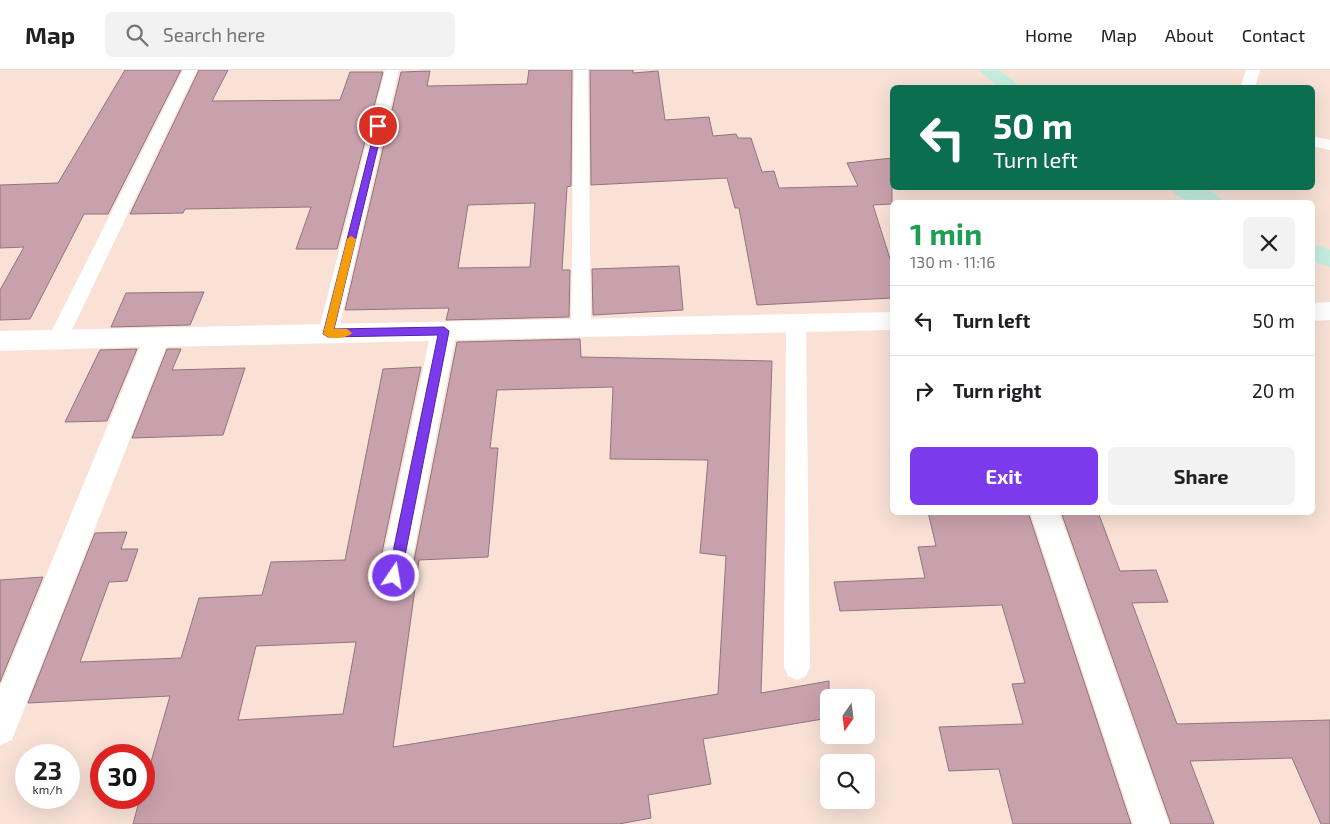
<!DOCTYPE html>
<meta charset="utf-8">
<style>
:root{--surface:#fff;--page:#f2f2f2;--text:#202124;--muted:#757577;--line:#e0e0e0;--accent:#7c3aed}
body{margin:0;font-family:"Exo 2",sans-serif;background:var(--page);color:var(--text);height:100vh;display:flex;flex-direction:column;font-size:19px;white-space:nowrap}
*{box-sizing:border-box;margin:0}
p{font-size:16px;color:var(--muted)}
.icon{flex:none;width:28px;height:28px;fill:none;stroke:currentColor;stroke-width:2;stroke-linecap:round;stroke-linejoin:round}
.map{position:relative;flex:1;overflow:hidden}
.side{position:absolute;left:890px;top:130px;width:425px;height:315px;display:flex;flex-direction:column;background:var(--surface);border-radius:8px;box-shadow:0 5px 20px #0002}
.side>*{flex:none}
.banner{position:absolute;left:890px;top:15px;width:425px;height:105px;border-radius:8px;box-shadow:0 5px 20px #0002;background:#0b6e4f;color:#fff;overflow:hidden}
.needle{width:32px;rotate:194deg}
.buttons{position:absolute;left:820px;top:619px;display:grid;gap:10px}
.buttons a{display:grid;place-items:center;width:55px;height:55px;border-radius:8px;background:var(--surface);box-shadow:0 5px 20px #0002;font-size:25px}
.speed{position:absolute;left:15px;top:674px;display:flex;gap:10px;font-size:25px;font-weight:700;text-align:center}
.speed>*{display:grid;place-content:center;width:65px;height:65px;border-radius:50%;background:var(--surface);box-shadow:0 5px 20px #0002;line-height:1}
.speed small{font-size:12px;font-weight:400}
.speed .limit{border:8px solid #d22;background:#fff;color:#111}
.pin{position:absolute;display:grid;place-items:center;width:42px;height:42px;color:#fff;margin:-21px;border:2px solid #fff;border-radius:50%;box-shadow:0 1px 5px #0007}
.me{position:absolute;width:55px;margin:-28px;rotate:12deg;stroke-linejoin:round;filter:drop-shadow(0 0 4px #0008)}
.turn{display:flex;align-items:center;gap:18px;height:105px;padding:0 20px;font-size:22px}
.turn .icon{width:65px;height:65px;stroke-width:2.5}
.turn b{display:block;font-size:35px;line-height:42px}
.round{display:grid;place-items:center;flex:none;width:52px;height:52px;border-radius:8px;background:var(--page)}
.summary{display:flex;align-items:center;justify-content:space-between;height:85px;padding:0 20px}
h1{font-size:30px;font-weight:700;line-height:38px;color:#1e9e55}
.button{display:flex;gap:10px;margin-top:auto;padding:10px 20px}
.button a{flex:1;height:58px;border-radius:8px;background:var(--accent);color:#fff;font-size:20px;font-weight:700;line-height:58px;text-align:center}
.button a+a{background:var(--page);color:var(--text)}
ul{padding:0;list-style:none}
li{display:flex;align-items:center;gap:15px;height:70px;padding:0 20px;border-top:1px solid var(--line)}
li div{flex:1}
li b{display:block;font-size:19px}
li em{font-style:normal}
header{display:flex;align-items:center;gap:30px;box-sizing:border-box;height:70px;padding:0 25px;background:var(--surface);border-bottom:1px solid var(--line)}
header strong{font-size:24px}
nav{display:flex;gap:28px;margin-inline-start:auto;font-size:18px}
.search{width:350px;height:45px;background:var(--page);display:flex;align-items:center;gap:12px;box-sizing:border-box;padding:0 18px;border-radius:8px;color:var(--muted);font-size:19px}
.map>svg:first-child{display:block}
.building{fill:#c9a1ac;stroke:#8e767d;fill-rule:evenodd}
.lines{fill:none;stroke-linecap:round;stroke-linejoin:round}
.service{fill:#fff;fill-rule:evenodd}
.minor{fill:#fff;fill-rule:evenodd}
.secondary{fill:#c5eede;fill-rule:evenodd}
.route{fill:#7c3aed;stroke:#51269a}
.slow{fill:#f59e0b}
</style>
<header>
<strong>Map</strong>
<div class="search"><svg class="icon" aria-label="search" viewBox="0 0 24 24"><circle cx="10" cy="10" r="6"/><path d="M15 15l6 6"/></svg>Search here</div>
<nav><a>Home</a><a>Map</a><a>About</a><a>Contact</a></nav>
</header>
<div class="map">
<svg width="1330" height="754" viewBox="0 0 1330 754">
<rect width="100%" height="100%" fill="#f9e1d6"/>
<g class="building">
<polygon points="125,0 181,0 108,144 84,144 30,249 0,250 0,220 24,177 0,178 0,115 58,113"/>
<polygon points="199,0 228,0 212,31 340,30 350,2 383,2 337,179 296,179 311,137 185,139 183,143 130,144"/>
<path d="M529,0h43l-1,116 -4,1 -5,83h8l-1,47 -123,3 3,-12 -104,2 56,-238 29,-1 -3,15 100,-2zM535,133l-5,64 -72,1 10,-63z"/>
<polygon points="590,0 633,0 633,3 658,1 665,50 709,47 713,66 736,64 738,68 751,68 762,102 774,101 779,118 858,116 847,93 892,88 892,134 873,135 892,195 892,228 757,235 739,138 735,138 727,108 591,115"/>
<polygon points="679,196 683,240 593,245 592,199"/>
<polygon points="204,222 190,255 111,257 126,223"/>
<path d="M580,269l1,18 191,4 -11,332 68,-12v37l-126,21 8,45 -63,11 3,23 -32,6h-486l7,-26h4v-12l26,-90 -142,7 67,-170 32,-1 -6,17h17l-11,32 -18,1 -29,80 101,-4 18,-60 63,-3 9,-33 74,-2 38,-191 38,-2 -44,209 5,12 11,4 13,-4 5,-12 46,-234zM613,317l-3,72 98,1 -8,93 26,3 -8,138 -325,53 26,-187 69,-3 10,-109h-8l7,-58zM356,572l-13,72 -105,6 18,-74z"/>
<polygon points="137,279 107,351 65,352 100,280"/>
<polygon points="167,279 181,279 172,300 245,298 223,365 132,368"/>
<polygon points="928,442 1028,442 1131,754 1013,754 999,699 949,701 939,657 1023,654 1012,614 1025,613 1002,535 840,541 834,512 925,508 918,477 936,476"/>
<polygon points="1061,442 1098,442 1120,501 1156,500 1168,532 1132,533 1177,654 1330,650 1330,754 1321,754 1292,688 1190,691 1214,754 1171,754"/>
<polygon points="43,507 0,612 0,510"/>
</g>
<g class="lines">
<g class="service">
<polygon points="183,0 197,0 67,270 64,275 57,277 50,275 47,270"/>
<polygon points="385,0 399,0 338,263 335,268 328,270 321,268 318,263"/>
<polygon points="574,0 588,0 591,258 588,263 581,265 574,263 571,258"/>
<polygon points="1246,0 1260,0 1255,18 1240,18"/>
<polygon points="1312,66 1330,70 1330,80 1312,76"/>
<polygon points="796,246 803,248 806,253 810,597 806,606 797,610 788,606 784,597 786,253 789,248"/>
</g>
<g class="minor">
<polygon points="1330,232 1330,250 1312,251 1312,233"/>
<polygon points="892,242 892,260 455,270 409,506 405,516 394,520 383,516 379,506 429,271 166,277 12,670 0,675 0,617 140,277 0,281 0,261"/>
<polygon points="1030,442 1059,442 1169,754 1133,754"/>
</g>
<g class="secondary">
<polygon points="978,0 999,0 1022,18 1000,18"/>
<path d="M1171,118c17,0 42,-3 52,14 -16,2 -45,2 -52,-14z"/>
<polygon points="1312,173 1330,180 1330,197 1312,191"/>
</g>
</g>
<polygon class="route" points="376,55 383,56 334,259 444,257 449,261 401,506 399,510 394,512 390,510 388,506 438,265 328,267 323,264"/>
<path class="slow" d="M351,166l5,3 -22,90h13l5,4c-6,6 -23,7 -29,1l24,-95z"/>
</svg>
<div class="buttons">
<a><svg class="needle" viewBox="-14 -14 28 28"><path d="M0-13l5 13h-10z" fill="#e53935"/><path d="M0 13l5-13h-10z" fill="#757577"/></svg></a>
<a><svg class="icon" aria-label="search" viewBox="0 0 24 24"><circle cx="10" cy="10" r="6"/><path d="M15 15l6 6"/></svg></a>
</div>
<div class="speed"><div>23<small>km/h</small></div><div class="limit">30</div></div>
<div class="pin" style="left:378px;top:56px;background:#d93025"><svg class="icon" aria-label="arrive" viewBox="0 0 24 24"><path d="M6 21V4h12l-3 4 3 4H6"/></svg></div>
<svg class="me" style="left:394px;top:506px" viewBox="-20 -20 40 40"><circle r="17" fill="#7c3aed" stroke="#fff" stroke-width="3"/><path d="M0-11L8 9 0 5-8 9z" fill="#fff"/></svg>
<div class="banner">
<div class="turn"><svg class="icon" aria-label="left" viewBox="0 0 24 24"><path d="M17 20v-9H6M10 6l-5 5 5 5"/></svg><div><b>50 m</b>Turn left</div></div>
</div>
<section class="side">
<div class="summary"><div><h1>1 min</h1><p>130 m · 11:16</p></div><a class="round"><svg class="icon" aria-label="close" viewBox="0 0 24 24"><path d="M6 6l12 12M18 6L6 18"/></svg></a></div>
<ul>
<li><svg class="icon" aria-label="left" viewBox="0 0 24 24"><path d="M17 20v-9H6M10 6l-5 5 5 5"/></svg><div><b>Turn left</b></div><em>50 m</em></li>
<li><svg class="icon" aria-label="right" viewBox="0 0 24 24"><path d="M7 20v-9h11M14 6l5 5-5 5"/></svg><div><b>Turn right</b></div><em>20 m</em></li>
</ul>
<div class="button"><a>Exit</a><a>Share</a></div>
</section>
</div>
